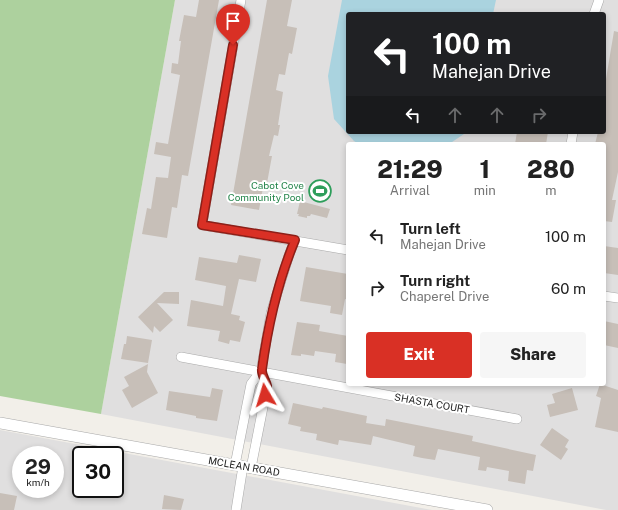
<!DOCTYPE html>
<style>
:root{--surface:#fff;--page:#f6f6f6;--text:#222;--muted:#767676;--accent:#d93025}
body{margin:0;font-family:"Public Sans",sans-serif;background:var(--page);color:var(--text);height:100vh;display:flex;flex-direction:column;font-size:15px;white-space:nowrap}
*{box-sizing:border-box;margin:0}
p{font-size:13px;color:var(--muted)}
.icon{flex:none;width:22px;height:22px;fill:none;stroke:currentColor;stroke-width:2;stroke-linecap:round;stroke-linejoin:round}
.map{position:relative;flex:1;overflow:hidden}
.sheet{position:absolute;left:346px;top:142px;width:260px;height:244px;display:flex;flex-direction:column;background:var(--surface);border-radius:4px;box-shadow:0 2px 6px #0003}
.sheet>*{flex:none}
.banner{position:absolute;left:346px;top:12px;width:260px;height:122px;border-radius:4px;box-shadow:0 2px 6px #0003;background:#202124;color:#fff;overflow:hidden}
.speed{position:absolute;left:12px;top:446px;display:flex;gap:8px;font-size:20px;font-weight:700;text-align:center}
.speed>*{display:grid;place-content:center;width:52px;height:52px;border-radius:50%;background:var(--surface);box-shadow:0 2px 6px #0003;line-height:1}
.speed small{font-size:10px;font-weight:400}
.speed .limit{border:2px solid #111;border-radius:6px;background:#fff;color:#111}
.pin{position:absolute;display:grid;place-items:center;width:34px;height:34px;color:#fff;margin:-41px -17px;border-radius:50% 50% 50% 0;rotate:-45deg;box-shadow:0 0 4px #0007}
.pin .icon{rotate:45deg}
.me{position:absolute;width:44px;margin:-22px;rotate:353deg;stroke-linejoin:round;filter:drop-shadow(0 0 3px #0008)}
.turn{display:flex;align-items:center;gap:14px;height:84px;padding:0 20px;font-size:18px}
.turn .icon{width:52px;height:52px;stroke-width:2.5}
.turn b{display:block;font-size:28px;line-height:34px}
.lanes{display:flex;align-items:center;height:38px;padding:0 20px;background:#0003;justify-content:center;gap:20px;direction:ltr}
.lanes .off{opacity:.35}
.eta{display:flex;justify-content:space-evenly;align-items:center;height:68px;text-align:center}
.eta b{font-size:24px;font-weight:800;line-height:28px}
.action{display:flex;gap:8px;margin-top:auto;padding:8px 20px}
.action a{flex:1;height:46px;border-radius:4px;background:var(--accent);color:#fff;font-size:16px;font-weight:800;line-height:46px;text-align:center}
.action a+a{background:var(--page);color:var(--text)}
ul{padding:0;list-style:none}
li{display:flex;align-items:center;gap:12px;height:52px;padding:0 20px}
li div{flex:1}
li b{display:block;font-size:15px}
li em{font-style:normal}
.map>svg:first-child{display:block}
.residential{fill:#e0dfdf;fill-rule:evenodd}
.forest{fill:#add19e}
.water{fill:#aad3df}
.building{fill:#c7bfb8}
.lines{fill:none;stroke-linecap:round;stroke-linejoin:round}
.minor-casing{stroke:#a9a9a9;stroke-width:10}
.tertiary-casing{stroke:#a9a9a9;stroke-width:12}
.minor{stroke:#fff;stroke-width:9}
.tertiary{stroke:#fff;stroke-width:11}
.route-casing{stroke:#8d1f18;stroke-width:10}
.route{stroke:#d93025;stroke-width:7}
.labels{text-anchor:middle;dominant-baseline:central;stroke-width:4;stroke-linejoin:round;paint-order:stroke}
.leisure-label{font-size:10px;fill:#27864d;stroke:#fff;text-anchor:end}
.street-label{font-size:10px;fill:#222;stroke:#fff}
</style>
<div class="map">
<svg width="618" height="510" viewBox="0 0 618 510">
<rect width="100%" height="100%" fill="#f2efe9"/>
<g class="residential">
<path d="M175,0h443v510h-12l-505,-96zM348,14h256v118h-256zM348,144h256v240h-256z"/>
<path d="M0,430l432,80h-432zM21,455h34v34h-34zM81,455h34v34h-34z"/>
</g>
<polygon class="forest" points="0,0 175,0 101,414 0,396"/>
<g class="water">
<polygon points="342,0 496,0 493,14 348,14 348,132 465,132 464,134 449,144 359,144 354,141 334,119 328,76"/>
<polygon points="311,184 330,188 328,200 322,199 322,197 309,194"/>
</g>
<g class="building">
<polygon points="199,0 219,0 188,176 182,175 177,208 172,207 167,238 142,234 147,208 151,209 156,177 168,178 171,157 154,154 156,142 168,144 180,75 171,73 172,63 178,64 181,41 179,41 184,15 196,17"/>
<polygon points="267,0 292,0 287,26 297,28 292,54 289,53 285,75 279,74 276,90 283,92 278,125 280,125 278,136 274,135 269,156 272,156 267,183 264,182 259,210 231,205"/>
<polygon points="614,31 618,32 618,172 612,200 616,200 612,222 604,221 604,144 595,144 598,132 604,132 604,91"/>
<polygon points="517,132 548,132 546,144 515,144"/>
<polygon points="300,201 330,209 327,218 311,214 310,216 307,216 307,218 298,216 299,214 297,214"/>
<polygon points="604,246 618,248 618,275 604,273"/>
<polygon points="239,255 261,259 256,282 239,279 231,314 240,316 239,320 245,322 240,342 230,340 229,344 218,341 220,331 187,326 191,300 223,306 226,286 195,280 199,257 237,263"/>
<polygon points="306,267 348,274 348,300 345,299 342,315 330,313 331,306 300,301"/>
<polygon points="164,292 179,292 179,304 157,303 173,320 160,332 154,326 153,333 138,317"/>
<polygon points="604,321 618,324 618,348 604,345"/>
<polygon points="297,322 320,325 319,331 348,336 347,364 335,362 336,354 315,351 314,356 301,354 301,356 291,355"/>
<polygon points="127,336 152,340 148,363 121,359 124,344 126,344"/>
<polygon points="148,364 147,372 158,393 132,408 122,390 129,386 124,377"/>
<polygon points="600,384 618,390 618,432 595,427 601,398 596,396"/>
<polygon points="212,388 223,390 217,421 196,418 196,416 166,410 169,391 210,397"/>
<polygon points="572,388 578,410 550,417 547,405 555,403 552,394"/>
<polygon points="293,403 322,409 323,407 367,416 366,423 385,426 386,419 473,436 472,441 536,455 533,471 527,470 525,484 508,481 509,471 487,467 486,471 478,470 480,457 438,449 435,460 422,458 413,456 415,446 373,436 371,445 339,440 338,445 316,440 317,434 300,431 301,427 288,424"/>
<polygon points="552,428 569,440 565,447 568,449 561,460 540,445"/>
<polygon points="0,493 17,496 14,510 0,510"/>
<polygon points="164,495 184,499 181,510 162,509"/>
</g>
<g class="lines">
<g class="minor-casing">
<g id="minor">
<polyline points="241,0 202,225 348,250"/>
<polyline points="594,14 599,0"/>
<polyline points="571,144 573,132"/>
<polyline points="604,296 618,298"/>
<polyline points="181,357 517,419"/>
<polyline points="235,465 251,384 261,371"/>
<polyline points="251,468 267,387 261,371 271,313 289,255 295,240"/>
<polyline points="236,510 243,466"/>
</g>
</g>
<g class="tertiary-casing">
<polyline id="tertiary" points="0,423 487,510"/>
</g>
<use href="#minor" class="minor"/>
<use href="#tertiary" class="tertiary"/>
</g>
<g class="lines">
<g class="route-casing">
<path id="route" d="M233,45l-31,180 93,15c-17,41 -27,85 -33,129 -1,6 4,11 5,17 0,3 -1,6 -2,9"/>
</g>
<use href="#route" class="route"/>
</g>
<defs>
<g id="stadium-ring" transform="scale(1.15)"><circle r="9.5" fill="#fff" stroke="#2e9e5b" stroke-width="1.5"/><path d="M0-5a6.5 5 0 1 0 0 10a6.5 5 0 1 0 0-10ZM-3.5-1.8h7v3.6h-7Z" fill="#2e9e5b"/></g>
</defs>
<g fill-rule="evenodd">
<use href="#stadium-ring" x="320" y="191"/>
</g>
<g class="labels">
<g class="leisure-label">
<text x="304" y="185">Cabot Cove<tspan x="304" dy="12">Community Pool</tspan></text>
</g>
<g class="street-label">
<text transform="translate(432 403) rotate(10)">SHASTA COURT</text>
<text transform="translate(244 466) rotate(10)">MCLEAN ROAD</text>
</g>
</g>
</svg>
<div class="speed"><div>29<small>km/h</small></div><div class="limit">30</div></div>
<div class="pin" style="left:233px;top:45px;background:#d93025"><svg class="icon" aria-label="arrive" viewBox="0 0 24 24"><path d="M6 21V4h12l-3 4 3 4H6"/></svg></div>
<svg class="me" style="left:265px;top:395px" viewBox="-20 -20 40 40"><path d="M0-17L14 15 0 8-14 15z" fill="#d93025" stroke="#fff" stroke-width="4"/></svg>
<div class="banner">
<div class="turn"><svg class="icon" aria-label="left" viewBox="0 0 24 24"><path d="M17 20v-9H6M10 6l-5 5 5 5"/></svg><div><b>100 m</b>Mahejan Drive</div></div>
<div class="lanes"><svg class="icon" aria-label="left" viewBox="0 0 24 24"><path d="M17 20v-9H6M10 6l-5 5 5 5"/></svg><svg class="icon off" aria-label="ahead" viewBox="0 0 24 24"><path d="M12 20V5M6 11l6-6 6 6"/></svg><svg class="icon off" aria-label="ahead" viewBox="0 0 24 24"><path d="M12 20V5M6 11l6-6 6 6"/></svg><svg class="icon off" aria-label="right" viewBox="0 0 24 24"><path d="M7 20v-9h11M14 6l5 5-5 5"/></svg></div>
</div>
<section class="sheet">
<div class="eta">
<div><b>21:29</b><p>Arrival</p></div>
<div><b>1</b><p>min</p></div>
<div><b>280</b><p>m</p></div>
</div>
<ul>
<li><svg class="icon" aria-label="left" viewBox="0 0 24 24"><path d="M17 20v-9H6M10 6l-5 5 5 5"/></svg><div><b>Turn left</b><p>Mahejan Drive</p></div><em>100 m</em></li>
<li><svg class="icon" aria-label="right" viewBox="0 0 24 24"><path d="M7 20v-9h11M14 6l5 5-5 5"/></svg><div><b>Turn right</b><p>Chaperel Drive</p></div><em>60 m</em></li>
</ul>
<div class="action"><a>Exit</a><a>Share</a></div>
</section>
</div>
